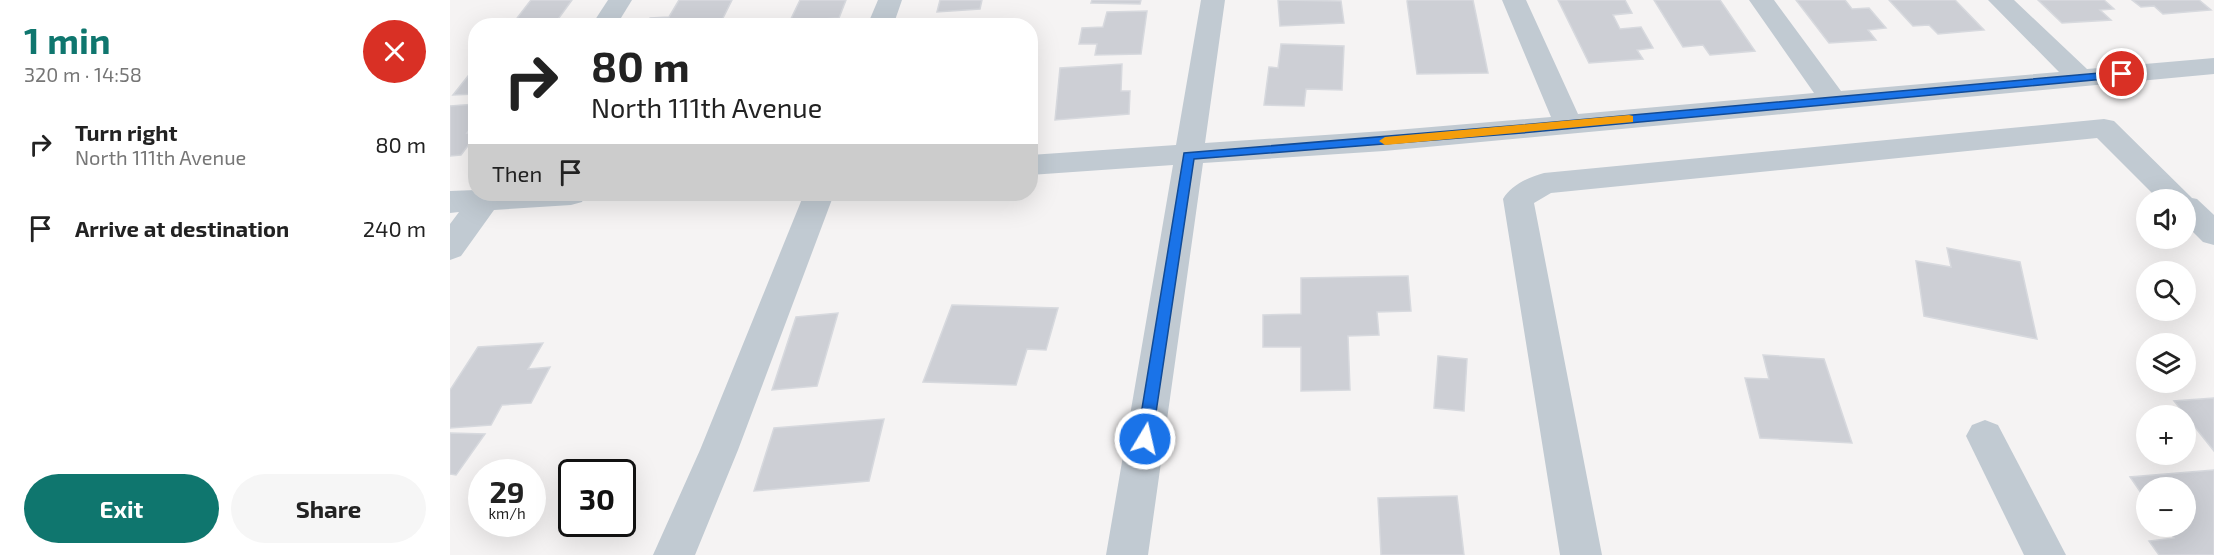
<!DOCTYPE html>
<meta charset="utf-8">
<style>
:root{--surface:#fff;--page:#f6f6f6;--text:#222;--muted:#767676;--accent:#0f766e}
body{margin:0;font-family:"Exo 2",sans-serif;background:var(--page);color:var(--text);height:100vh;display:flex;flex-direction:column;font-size:22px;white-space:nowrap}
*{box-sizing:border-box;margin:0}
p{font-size:20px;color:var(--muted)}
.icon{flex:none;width:33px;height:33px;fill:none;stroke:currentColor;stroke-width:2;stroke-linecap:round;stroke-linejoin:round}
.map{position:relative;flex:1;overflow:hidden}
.side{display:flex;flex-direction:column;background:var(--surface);width:450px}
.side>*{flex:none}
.top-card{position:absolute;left:18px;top:18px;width:570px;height:183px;border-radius:24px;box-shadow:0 6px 24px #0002;background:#fff;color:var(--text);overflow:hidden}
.buttons{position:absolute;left:1686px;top:189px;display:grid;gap:12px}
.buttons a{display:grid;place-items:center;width:60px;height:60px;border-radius:50%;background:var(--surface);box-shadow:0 6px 24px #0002;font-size:30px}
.speed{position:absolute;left:18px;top:459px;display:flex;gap:12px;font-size:30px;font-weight:700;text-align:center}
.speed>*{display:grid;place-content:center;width:78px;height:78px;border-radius:50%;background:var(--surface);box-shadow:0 6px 24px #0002;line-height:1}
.speed small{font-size:15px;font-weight:400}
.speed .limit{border:3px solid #111;border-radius:9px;background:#fff;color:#111}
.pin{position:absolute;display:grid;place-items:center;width:51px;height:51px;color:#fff;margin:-26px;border:3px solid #fff;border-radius:50%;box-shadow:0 2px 6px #0007}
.me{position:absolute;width:66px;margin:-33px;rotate:9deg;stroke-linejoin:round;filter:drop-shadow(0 0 4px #0008)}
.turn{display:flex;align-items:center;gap:21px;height:126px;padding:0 24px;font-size:27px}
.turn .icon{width:78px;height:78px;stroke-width:2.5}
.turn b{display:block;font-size:42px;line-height:51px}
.then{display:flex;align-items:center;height:57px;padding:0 24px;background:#0003;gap:12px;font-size:22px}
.round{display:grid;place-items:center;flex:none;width:63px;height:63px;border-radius:32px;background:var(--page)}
.overview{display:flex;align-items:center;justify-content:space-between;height:102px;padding:0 24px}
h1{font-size:36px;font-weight:700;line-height:45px;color:var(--accent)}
.cta{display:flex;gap:12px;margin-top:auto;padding:12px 24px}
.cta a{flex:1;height:69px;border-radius:36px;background:var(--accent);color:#fff;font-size:24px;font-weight:700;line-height:69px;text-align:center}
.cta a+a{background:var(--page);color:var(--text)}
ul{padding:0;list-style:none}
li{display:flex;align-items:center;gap:18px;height:84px;padding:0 24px}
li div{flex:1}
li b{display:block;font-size:22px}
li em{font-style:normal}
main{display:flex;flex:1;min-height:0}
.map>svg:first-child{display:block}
.building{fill:#cdcfd5;stroke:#d7d9de;stroke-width:1.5}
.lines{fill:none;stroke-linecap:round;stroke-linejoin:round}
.minor{fill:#c1cad2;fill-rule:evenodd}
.route{fill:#1a73e8;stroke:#114b97;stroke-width:1.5}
.slow{fill:#f59e0b}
</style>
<main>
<section class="side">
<div class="overview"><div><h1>1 min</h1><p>320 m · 14:58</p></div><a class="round" style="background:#d93025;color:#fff"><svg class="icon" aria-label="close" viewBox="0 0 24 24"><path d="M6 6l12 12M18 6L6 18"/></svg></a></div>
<ul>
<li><svg class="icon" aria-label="right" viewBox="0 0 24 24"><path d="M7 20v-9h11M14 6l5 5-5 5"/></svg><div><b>Turn right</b><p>North 111th Avenue</p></div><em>80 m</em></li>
<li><svg class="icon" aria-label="arrive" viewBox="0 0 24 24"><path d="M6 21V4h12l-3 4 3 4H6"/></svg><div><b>Arrive at destination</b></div><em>240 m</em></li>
</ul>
<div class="cta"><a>Exit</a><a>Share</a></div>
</section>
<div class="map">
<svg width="1764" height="555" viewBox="0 0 1764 555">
<rect width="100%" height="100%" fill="#f5f3f3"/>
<g class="building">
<polygon points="81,0 122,0 103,26 61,26"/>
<polygon points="229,0 282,0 269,26 196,26 200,18 219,17"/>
<polygon points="350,0 396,0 389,18 340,21"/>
<polygon points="490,0 532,0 530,9 487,12"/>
<polygon points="642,0 691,0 690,4 641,3"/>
<polygon points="828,0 891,1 894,23 830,26"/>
<polygon points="959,0 1023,0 1038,73 967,74 957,1"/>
<polygon points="1108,0 1175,0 1182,13 1163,15 1170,29 1191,27 1203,48 1187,50 1193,59 1139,63"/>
<polygon points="1204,0 1270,0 1305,51 1260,55 1253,45 1233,47"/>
<polygon points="1346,0 1395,0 1402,9 1419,8 1436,28 1418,30 1426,40 1379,43"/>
<polygon points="1439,0 1505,0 1534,30 1488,34 1479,25 1463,26"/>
<polygon points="1588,0 1654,0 1664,9 1650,10 1661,20 1612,23"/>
<polygon points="1682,0 1749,0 1761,10 1713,14 1704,6 1691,7"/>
<polygon points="697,11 691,54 645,55 647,44 629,44 632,28 653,27 657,12"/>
<polygon points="831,44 894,46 892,90 856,89 854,106 814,105 819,67 828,68"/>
<polygon points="672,64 671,91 680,91 679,114 605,120 610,68"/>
<polygon points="26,66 26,94 3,95"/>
<polygon points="26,104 26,121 17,133 26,133 26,135 11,155 0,156 0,106"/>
<polygon points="1497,248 1570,262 1587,339 1474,316 1466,261 1501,267"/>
<polygon points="958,276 961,311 927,312 929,335 898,336 900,390 851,391 851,347 813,347 813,315 851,314 851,278"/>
<polygon points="502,305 608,308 596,350 577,349 566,385 473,382"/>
<polygon points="388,313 367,386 322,390 346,317"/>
<polygon points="93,343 78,369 100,367 81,403 52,405 41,425 0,428 0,390 28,347"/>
<polygon points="1313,355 1374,359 1402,443 1310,438 1295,378 1319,379"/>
<polygon points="988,356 1017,359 1014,411 984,408"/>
<polygon points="1764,398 1764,451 1724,401"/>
<polygon points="434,419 419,481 304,491 324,428"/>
<polygon points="0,433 35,434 6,475 0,474"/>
<polygon points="1764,470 1764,555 1709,555 1699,541 1724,538 1715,526 1736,526 1736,488 1696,488 1696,500 1680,477"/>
<polygon points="1007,496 1014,555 931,555 928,498"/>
</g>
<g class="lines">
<g class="minor">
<polygon points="158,0 182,0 166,26 141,26"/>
<polygon points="428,0 452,0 443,26 417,26"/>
<polygon points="751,0 775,0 755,143 934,131 1101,117 1052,0 1076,0 1128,114 1364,93 1299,0 1324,0 1391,91 1609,72 1538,0 1564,0 1637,69 1764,58 1764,74 934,151 753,163 698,555 656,555 723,165 580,175 580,155 726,145"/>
<path d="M1654,119l10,2 78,77 5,1 17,16v30l-11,-3 -17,-17v-25h-27l-62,-62 -546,55 -17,10 68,352h-42l-57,-356c8,-14 26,-22 41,-26z"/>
<polygon points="26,190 26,194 136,194 132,202 121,205 44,210 11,256 0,260 0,224 9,212 0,213 0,191"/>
<polygon points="354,194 384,194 288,450 245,555 203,555 250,450"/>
<polygon points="1535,420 1548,425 1616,555 1574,555 1516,436 1522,425"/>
</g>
</g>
<polygon class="route" points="1672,71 1677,74 1676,77 1072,133 744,159 702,439 700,444 695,446 689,444 687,439 734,153 1072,125"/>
<polygon class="slow" points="1179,115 1183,116 1183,122 935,145 929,141 935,137"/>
</svg>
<div class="buttons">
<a><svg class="icon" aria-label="sound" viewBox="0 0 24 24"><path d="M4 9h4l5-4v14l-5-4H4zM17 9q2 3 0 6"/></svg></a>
<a><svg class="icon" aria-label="search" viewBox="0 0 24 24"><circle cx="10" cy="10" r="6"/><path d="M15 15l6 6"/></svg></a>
<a><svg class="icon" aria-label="layers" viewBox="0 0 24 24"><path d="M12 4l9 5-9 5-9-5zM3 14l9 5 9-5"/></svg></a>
<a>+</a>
<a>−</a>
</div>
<div class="speed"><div>29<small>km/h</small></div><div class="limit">30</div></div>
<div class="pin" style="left:1672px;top:74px;background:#d93025"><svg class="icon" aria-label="arrive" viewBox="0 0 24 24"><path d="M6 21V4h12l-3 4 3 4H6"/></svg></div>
<svg class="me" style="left:695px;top:439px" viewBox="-20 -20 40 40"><circle r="17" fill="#1a73e8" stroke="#fff" stroke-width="3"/><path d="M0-11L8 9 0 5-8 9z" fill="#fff"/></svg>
<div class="top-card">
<div class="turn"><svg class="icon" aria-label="right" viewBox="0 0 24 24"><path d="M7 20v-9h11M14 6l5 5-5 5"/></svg><div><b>80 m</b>North 111th Avenue</div></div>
<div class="then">Then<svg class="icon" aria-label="arrive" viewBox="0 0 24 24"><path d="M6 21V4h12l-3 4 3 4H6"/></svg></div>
</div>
</div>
</main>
